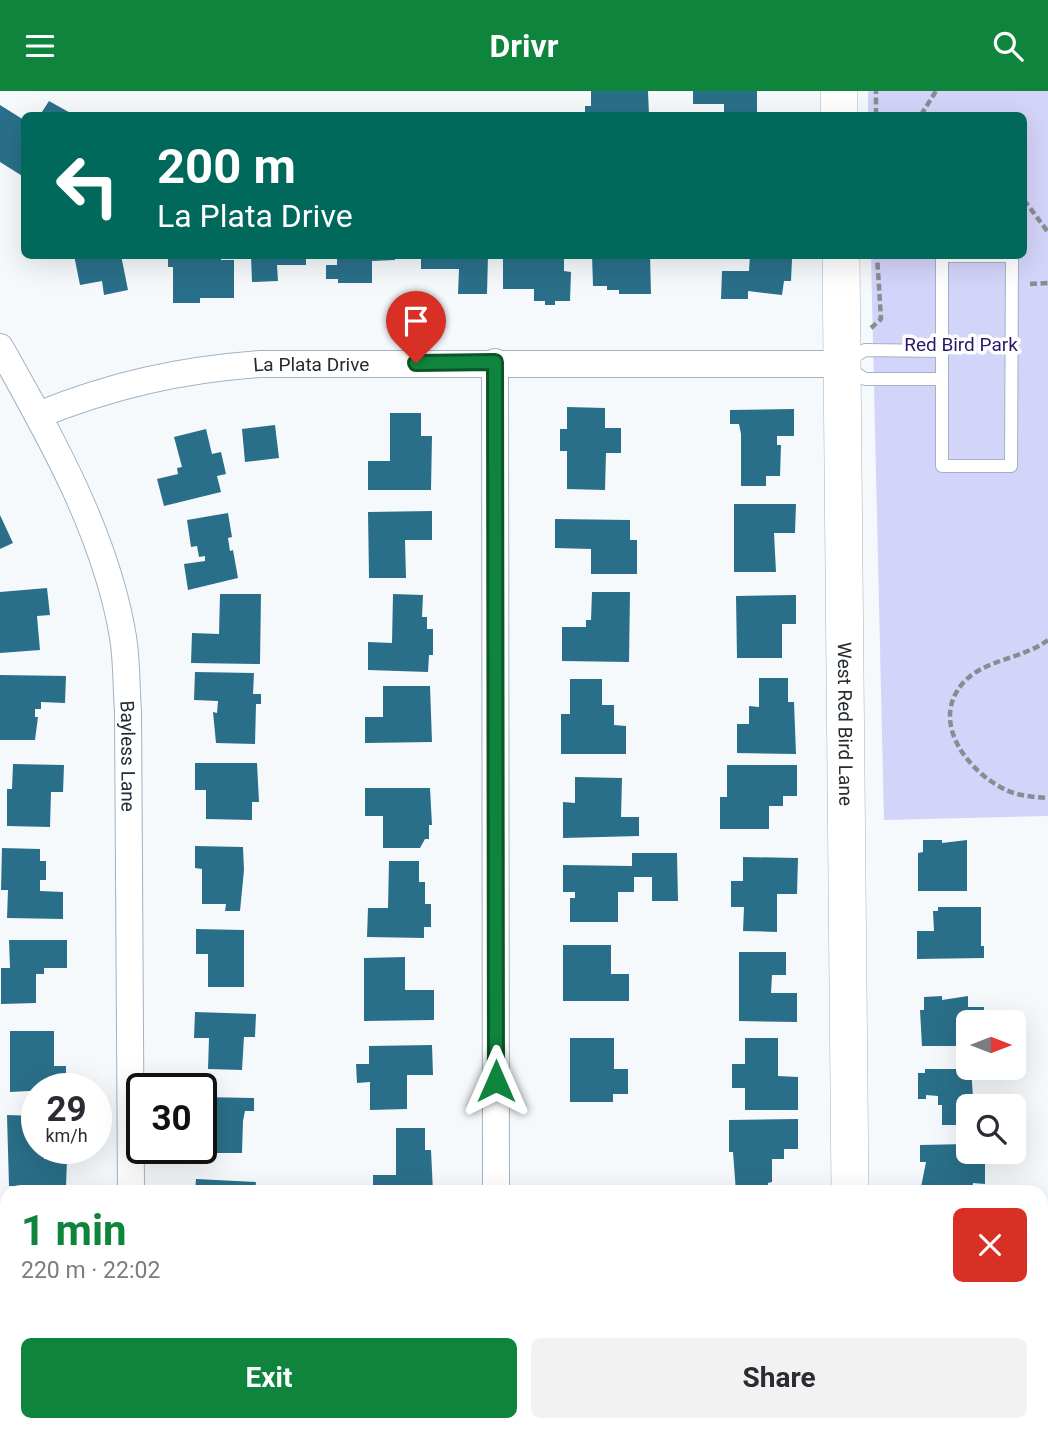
<!DOCTYPE html>
<meta charset="utf-8">
<style>
:root{--surface:#fff;--page:#f2f2f3;--text:#2b2b33;--muted:#7c7c81;--accent:#0f843c}
body{margin:0;font-family:Roboto,sans-serif;background:var(--page);color:var(--text);height:100vh;display:flex;flex-direction:column;font-size:26px;white-space:nowrap}
*{box-sizing:border-box;margin:0}
p{font-size:23px;color:var(--muted)}
.icon{flex:none;width:38px;height:38px;fill:none;stroke:currentColor;stroke-width:2;stroke-linecap:round;stroke-linejoin:round}
.map{position:relative;flex:1;overflow:hidden}
.drawer{position:absolute;left:0px;top:1094px;width:1048px;height:247px;display:flex;flex-direction:column;background:var(--surface);border-radius:21px 21px 0 0;box-shadow:0 7px 28px #0002}
.drawer>*{flex:none}
.banner{position:absolute;left:21px;top:21px;width:1006px;height:147px;border-radius:10px;box-shadow:0 7px 28px #0002;background:#00695c;color:#fff;overflow:hidden}
.needle{width:46px;rotate:90deg}
.controls{position:absolute;left:956px;top:919px;display:grid;gap:14px}
.controls a{display:grid;place-items:center;width:70px;height:70px;border-radius:10px;background:var(--surface);box-shadow:0 7px 28px #0002;font-size:35px}
.speed{position:absolute;left:21px;top:982px;display:flex;gap:14px;font-size:35px;font-weight:700;text-align:center}
.speed>*{display:grid;place-content:center;width:91px;height:91px;border-radius:50%;background:var(--surface);box-shadow:0 7px 28px #0002;line-height:1}
.speed small{font-size:18px;font-weight:400}
.speed .limit{border:4px solid #111;border-radius:10px;background:#fff;color:#111}
.pin{position:absolute;display:grid;place-items:center;width:60px;height:60px;color:#fff;margin:-72px -30px;border-radius:50% 50% 50% 0;rotate:-45deg;box-shadow:0 0 7px #0007}
.pin .icon{rotate:45deg}
.me{position:absolute;width:77px;margin:-38px;rotate:0deg;stroke-linejoin:round;filter:drop-shadow(0 0 5px #0008)}
.turn{display:flex;align-items:center;gap:24px;height:147px;padding:0 21px;font-size:32px}
.turn .icon{width:91px;height:91px;stroke-width:2.5}
.turn b{display:block;font-size:49px;line-height:60px}
.round{display:grid;place-items:center;flex:none;width:74px;height:74px;border-radius:10px;background:var(--page)}
.summary{display:flex;align-items:center;justify-content:space-between;height:119px;padding:0 21px}
h1{font-size:42px;font-weight:700;line-height:52px;color:var(--accent)}
.action{display:flex;gap:14px;margin-top:auto;padding:14px 21px}
.action a{flex:1;height:80px;border-radius:10px;background:var(--accent);color:#fff;font-size:28px;font-weight:700;line-height:80px;text-align:center}
.action a+a{background:var(--page);color:var(--text)}
header{display:flex;justify-content:space-between;align-items:center;height:91px;padding:0 21px;background:var(--accent);color:#fff;font-size:32px;font-weight:700}
.map>svg:first-child{display:block}
.green{fill:#d3d4f9}
.building{fill:#2a6f89}
.lines{fill:none;stroke-linecap:round;stroke-linejoin:round}
.lane-casing{stroke:#a1b3c4;stroke-width:14}
.street-casing{stroke:#a1b3c4;stroke-width:28}
.secondary-casing{stroke:#a1b3c4;stroke-width:38}
.path{stroke:#888d92;stroke-width:4.5;stroke-dasharray:7 3.5;stroke-linecap:butt}
.lane{stroke:#fff;stroke-width:12}
.street{stroke:#fff;stroke-width:26}
.secondary{stroke:#fff;stroke-width:37}
.route-casing{stroke:#0a5627;stroke-width:18}
.route{stroke:#0f843c;stroke-width:12}
.labels{text-anchor:middle;dominant-baseline:central;stroke-width:7;stroke-linejoin:round;paint-order:stroke}
.park-label{font-size:19px;fill:#2a1b6a;stroke:#fff}
.street-label{font-size:19px;fill:#242b31;stroke:#fff}
</style>
<header><svg class="icon" aria-label="menu" viewBox="0 0 24 24"><path d="M4 6h16M4 12h16M4 18h16"/></svg>Drivr<svg class="icon" aria-label="search" viewBox="0 0 24 24"><circle cx="10" cy="10" r="6"/><path d="M15 15l6 6"/></svg></header>
<div class="map">
<svg width="1048" height="1339" viewBox="0 0 1048 1339">
<rect width="100%" height="100%" fill="#f5f9fc"/>
<polygon class="green" points="868,0 1048,0 1048,725 884,729 871,165 1024,164 1024,24 868,24"/>
<g class="building">
<polygon points="591,0 648,0 649,24 585,23 585,15 591,15"/>
<polygon points="693,0 757,0 757,24 724,24 724,13 693,13"/>
<polygon points="49,10 74,24 40,24"/>
<polygon points="0,14 24,29 24,86 0,71"/>
<polygon points="74,164 121,164 128,199 104,204 102,190 80,194"/>
<polygon points="168,164 221,164 221,169 234,169 234,207 200,207 200,212 173,212 173,176 168,176"/>
<polygon points="251,164 306,164 306,174 277,174 278,190 252,191"/>
<polygon points="337,164 395,164 395,169 372,170 372,192 338,192 338,188 326,188 326,174 337,174"/>
<polygon points="421,164 488,164 487,203 458,203 459,178 421,178"/>
<polygon points="503,164 564,164 564,180 571,181 570,210 555,210 555,214 545,214 545,210 534,210 534,198 503,198"/>
<polygon points="592,164 650,164 651,203 619,203 619,199 607,199 607,195 593,195"/>
<polygon points="750,164 782,164 782,167 792,168 791,190 784,190 782,204 748,200 748,208 721,208 722,180 749,180"/>
<polygon points="567,316 605,317 605,337 621,337 621,362 606,362 605,399 567,398 567,360 560,360 560,338 567,338"/>
<polygon points="794,318 794,345 777,345 777,354 781,354 780,385 766,385 766,395 741,395 741,343 739,333 730,333 730,319"/>
<polygon points="390,322 421,322 421,345 432,345 431,399 368,399 368,370 390,370"/>
<polygon points="275,334 279,367 245,371 242,338"/>
<polygon points="206,338 212,363 221,361 226,383 217,385 221,401 164,415 157,388 178,383 177,377 182,376 174,346"/>
<polygon points="734,413 796,413 795,442 774,442 776,481 734,481"/>
<polygon points="432,420 432,449 405,449 406,487 369,487 368,421"/>
<polygon points="228,422 232,446 228,447 230,460 233,459 238,487 188,499 184,473 205,470 205,465 199,466 197,455 191,456 187,429"/>
<polygon points="0,424 13,452 0,458"/>
<polygon points="555,428 630,429 630,449 637,449 637,483 591,483 591,458 555,457"/>
<polygon points="47,497 50,524 37,525 40,559 0,562 0,501"/>
<polygon points="592,501 630,501 629,571 562,570 562,536 586,536 586,529 591,529"/>
<polygon points="220,503 261,503 260,573 191,572 192,542 219,543"/>
<polygon points="393,503 423,504 422,526 427,526 427,538 433,538 433,564 429,564 428,581 368,579 368,551 392,552"/>
<polygon points="796,504 796,533 782,533 782,567 737,567 736,505"/>
<polygon points="195,581 254,582 253,603 261,603 261,613 256,613 255,653 216,652 213,621 217,622 218,610 194,609"/>
<polygon points="0,584 66,585 65,612 41,611 41,618 35,618 35,626 38,626 35,649 0,649"/>
<polygon points="759,587 788,587 788,611 794,611 796,663 737,662 737,633 749,633 749,615 759,616"/>
<polygon points="570,588 602,588 602,614 614,614 614,634 626,635 626,663 561,663 561,623 570,623"/>
<polygon points="383,595 430,595 432,651 365,652 365,626 383,626"/>
<polygon points="195,672 257,672 259,711 252,711 252,729 206,728 206,699 195,699"/>
<polygon points="13,673 64,674 63,701 51,701 50,736 7,735 7,698 12,698"/>
<polygon points="727,674 797,674 797,705 783,705 783,715 769,715 769,738 720,738 720,706 727,706"/>
<polygon points="575,686 622,687 621,726 639,726 639,745 563,747 563,711 575,712"/>
<polygon points="365,697 430,697 432,734 429,734 429,748 425,748 420,757 383,757 383,725 365,725"/>
<polygon points="923,749 942,749 942,752 967,749 967,800 918,800 918,762 923,761"/>
<polygon points="195,755 243,756 244,779 240,820 225,820 226,813 202,813 202,778 195,777"/>
<polygon points="2,757 40,758 40,770 46,770 46,789 40,789 40,800 63,801 63,828 7,827 8,799 1,799"/>
<polygon points="632,762 677,762 678,810 652,810 652,786 634,786 634,801 618,801 618,831 570,831 570,807 575,807 575,801 563,801 563,774 632,775"/>
<polygon points="743,766 798,767 797,803 777,803 777,841 743,840 744,816 731,816 731,790 743,790"/>
<polygon points="389,770 419,770 419,791 425,791 425,813 431,813 431,836 424,836 424,847 367,846 368,817 388,817"/>
<polygon points="938,816 981,816 981,855 984,855 984,867 917,868 917,840 934,840 933,820 938,820"/>
<polygon points="196,838 244,839 244,896 208,896 208,863 196,863"/>
<polygon points="9,849 67,849 67,877 44,877 44,883 36,883 36,912 1,913 1,877 10,877"/>
<polygon points="563,854 611,854 611,883 629,883 629,910 563,910"/>
<polygon points="739,861 786,861 786,884 772,884 771,902 797,902 797,931 739,930"/>
<polygon points="405,866 405,899 434,899 434,929 364,930 364,867"/>
<polygon points="942,905 942,909 968,905 968,916 984,916 984,931 968,931 968,955 922,955 920,919 924,919 924,906"/>
<polygon points="195,921 256,923 255,946 244,946 242,979 208,978 209,947 194,947"/>
<polygon points="10,940 54,940 54,975 66,975 66,998 10,1001"/>
<polygon points="570,947 614,947 614,978 628,978 628,1003 613,1003 613,1011 570,1011"/>
<polygon points="745,947 778,947 778,985 798,986 798,1019 745,1019 745,997 732,997 732,973 745,973"/>
<polygon points="432,954 433,984 407,984 407,1018 370,1019 370,991 357,992 356,973 369,973 369,955"/>
<polygon points="956,974 971,977 973,1006 972,1015 968,1015 968,1034 942,1034 942,1014 938,1014 938,1005 926,1004 926,1008 918,1008 918,982 925,982 925,978 956,978"/>
<polygon points="201,1006 254,1007 254,1020 245,1020 243,1030 242,1062 208,1062 208,1031 201,1031"/>
<polygon points="7,1024 37,1025 37,1057 44,1057 44,1068 67,1068 66,1096 9,1095"/>
<polygon points="798,1028 798,1058 784,1058 784,1068 772,1068 772,1091 768,1092 768,1101 736,1101 733,1061 729,1061 729,1029"/>
<polygon points="396,1037 425,1037 425,1059 431,1059 433,1101 373,1101 373,1084 396,1084"/>
<polygon points="968,1053 968,1060 982,1060 982,1070 985,1070 985,1093 973,1092 972,1101 920,1101 926,1071 920,1071 920,1054"/>
<polygon points="196,1088 256,1091 255,1101 195,1101"/>
<polygon points="0,1140 7,1140 7,1177 4,1177 4,1160 0,1160"/>
<rect x="0" y="1201" width="7" height="29"/>
<polygon points="0,1327 7,1328 7,1334 73,1334 73,1339 0,1339"/>
<polygon points="395,1334 432,1334 433,1339 395,1339"/>
<rect x="564" y="1334" width="60" height="5"/>
<rect x="746" y="1334" width="42" height="5"/>
<polygon points="922,1334 977,1334 978,1339 923,1339"/>
</g>
<g class="lines">
<g class="lane-casing">
<g id="lane">
<polygon points="942,165 1012,165 1011,375 942,375"/>
<polyline points="942,260 865,259 842,273 865,288 942,288"/>
</g>
</g>
<g class="street-casing">
<g id="street">
<path id="s1" d="M0,256c50,89 106,187 123,290 4,24 3,50 5,74l3,481"/>
<polyline points="495,271 496,1101"/>
<path id="s2" d="M38,324c75,-30 141,-45 222,-51h582"/>
<polyline points="133,1334 133,1339"/>
<polyline points="497,1334 497,1339"/>
</g>
</g>
<g class="secondary-casing">
<g id="secondary">
<polyline points="839,0 839,24"/>
<path id="s3" d="M841,164l9,937"/>
<polyline points="852,1334 853,1339"/>
</g>
</g>
<g class="path">
<polyline points="876,24 876,0"/>
<polyline points="921,24 936,0"/>
<polyline points="1024,109 1048,141"/>
<polyline points="1030,193 1048,192"/>
<polyline points="871,237 881,228 877,164"/>
<path d="M1048,549c-25,19 -64,19 -85,43 -34,39 5,89 43,107 13,6 28,7 42,8"/>
</g>
<use href="#lane" class="lane"/>
<use href="#street" class="street"/>
<use href="#secondary" class="secondary"/>
</g>
<g class="lines">
<g class="route-casing">
<polyline id="route" points="416,272 495,271 496,990"/>
</g>
<use href="#route" class="route"/>
</g>
<g class="labels">
<g class="park-label">
<text x="961" y="253">Red Bird Park</text>
</g>
<g class="street-label">
<text stroke="none"><textPath href="#s2" startOffset="280">La Plata Drive</textPath></text>
<text stroke="none"><textPath href="#s3" startOffset="469">West Red Bird Lane</textPath></text>
<text stroke="none"><textPath href="#s1" startOffset="436">Bayless Lane</textPath></text>
</g>
</g>
</svg>
<div class="controls">
<a><svg class="needle" viewBox="-14 -14 28 28"><path d="M0-13l5 13h-10z" fill="#e53935"/><path d="M0 13l5-13h-10z" fill="#7c7c81"/></svg></a>
<a><svg class="icon" aria-label="search" viewBox="0 0 24 24"><circle cx="10" cy="10" r="6"/><path d="M15 15l6 6"/></svg></a>
</div>
<div class="speed"><div>29<small>km/h</small></div><div class="limit">30</div></div>
<div class="pin" style="left:416px;top:272px;background:#d93025"><svg class="icon" aria-label="arrive" viewBox="0 0 24 24"><path d="M6 21V4h12l-3 4 3 4H6"/></svg></div>
<svg class="me" style="left:496px;top:990px" viewBox="-20 -20 40 40"><path d="M0-17L14 15 0 8-14 15z" fill="#0f843c" stroke="#fff" stroke-width="4"/></svg>
<div class="banner">
<div class="turn"><svg class="icon" aria-label="left" viewBox="0 0 24 24"><path d="M17 20v-9H6M10 6l-5 5 5 5"/></svg><div><b>200 m</b>La Plata Drive</div></div>
</div>
<section class="drawer">
<div class="summary"><div><h1>1 min</h1><p>220 m · 22:02</p></div><a class="round" style="background:#d93025;color:#fff"><svg class="icon" aria-label="close" viewBox="0 0 24 24"><path d="M6 6l12 12M18 6L6 18"/></svg></a></div>
<div class="action"><a>Exit</a><a>Share</a></div>
</section>
</div>
